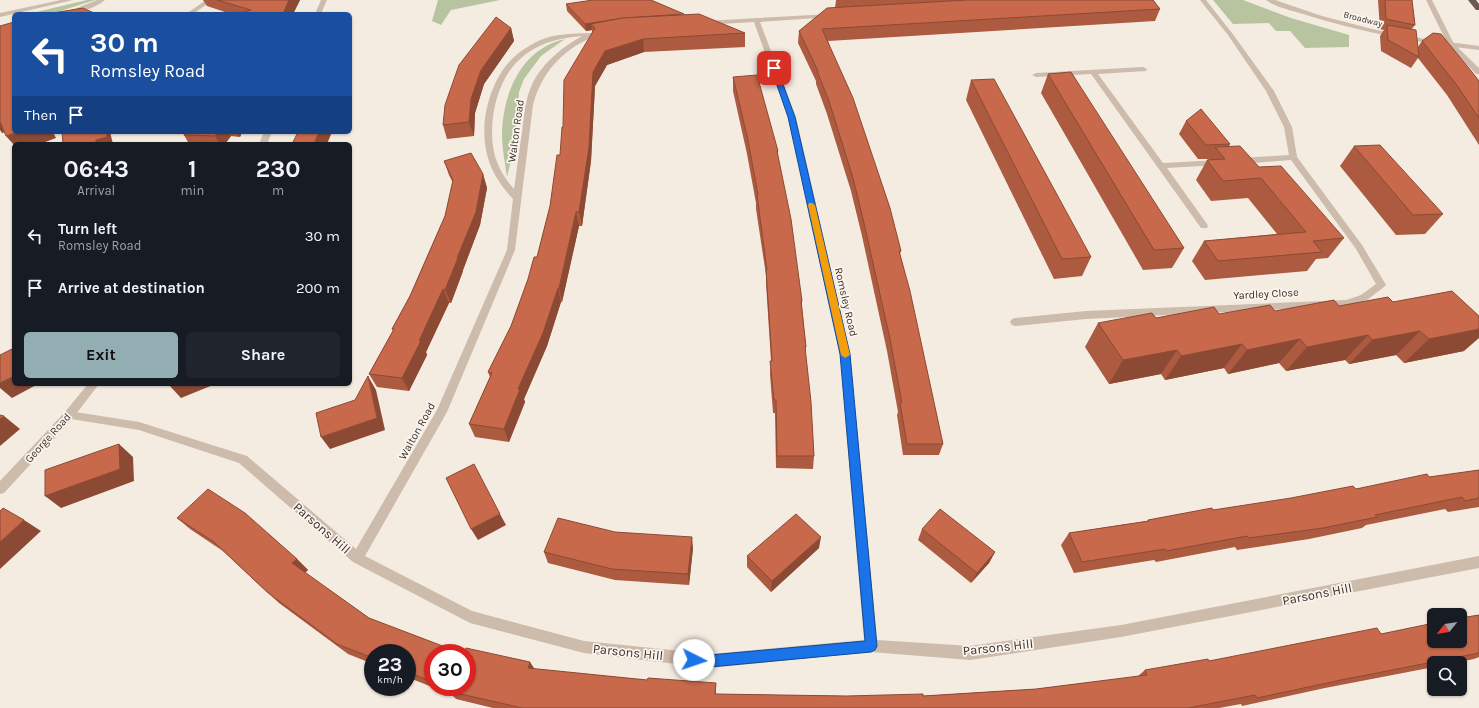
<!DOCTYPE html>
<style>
:root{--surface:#171b24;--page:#20242c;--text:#f1f3f6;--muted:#9ea1a6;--accent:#92aeb2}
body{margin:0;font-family:Karla,sans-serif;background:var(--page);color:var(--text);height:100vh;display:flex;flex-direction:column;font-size:15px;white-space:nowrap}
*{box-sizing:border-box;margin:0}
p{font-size:13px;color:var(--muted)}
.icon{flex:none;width:22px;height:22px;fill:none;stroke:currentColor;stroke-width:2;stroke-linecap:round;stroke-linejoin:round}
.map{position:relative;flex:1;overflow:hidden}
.drawer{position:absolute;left:12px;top:142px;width:340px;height:244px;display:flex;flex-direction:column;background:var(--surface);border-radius:6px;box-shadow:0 1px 3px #0004}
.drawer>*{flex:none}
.top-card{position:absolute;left:12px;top:12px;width:340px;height:122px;border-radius:6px;box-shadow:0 1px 3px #0004;background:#1a4fa0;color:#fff;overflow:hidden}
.needle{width:26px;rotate:240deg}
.tools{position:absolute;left:1427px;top:608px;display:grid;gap:8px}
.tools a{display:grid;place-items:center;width:40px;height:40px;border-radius:6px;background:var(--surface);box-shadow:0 1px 3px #0004;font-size:20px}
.speed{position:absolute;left:364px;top:644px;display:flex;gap:8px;font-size:20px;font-weight:700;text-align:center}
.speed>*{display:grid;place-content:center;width:52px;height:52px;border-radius:50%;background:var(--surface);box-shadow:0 1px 3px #0004;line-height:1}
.speed small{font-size:10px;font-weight:400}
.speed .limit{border:6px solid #d22;background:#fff;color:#111}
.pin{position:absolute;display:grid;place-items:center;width:34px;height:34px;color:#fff;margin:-17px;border-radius:8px;box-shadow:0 2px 6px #0006}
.me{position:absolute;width:44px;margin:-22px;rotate:94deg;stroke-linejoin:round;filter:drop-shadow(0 0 3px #0008)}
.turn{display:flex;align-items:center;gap:14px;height:84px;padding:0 12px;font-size:18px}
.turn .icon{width:52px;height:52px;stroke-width:2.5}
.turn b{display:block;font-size:28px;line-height:34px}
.then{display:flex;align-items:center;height:38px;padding:0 12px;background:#0003;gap:8px;font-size:15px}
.eta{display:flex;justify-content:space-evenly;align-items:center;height:68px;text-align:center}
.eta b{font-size:24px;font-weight:700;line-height:28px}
.button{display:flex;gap:8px;margin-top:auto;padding:8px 12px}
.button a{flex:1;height:46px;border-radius:6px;background:var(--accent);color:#111;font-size:16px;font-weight:700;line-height:46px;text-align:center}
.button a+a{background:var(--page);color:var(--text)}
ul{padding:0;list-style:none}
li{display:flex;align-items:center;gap:12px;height:52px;padding:0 12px}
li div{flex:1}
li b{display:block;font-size:15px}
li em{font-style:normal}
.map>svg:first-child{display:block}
.green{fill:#b8c4a0}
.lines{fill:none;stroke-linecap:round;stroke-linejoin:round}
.minor{fill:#cdbbac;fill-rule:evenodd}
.tertiary{fill:#cdbbac;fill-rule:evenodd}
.trunk{fill:#6c584f;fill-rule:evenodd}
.wall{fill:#ac5a40}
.shaded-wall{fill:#8c4a34}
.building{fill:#c8694b;stroke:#8c4a34}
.route{fill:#1a73e8;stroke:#114b97}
.slow{fill:#f59e0b}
.labels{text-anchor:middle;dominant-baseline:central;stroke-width:3.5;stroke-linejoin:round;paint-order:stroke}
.far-street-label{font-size:9px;fill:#3b302b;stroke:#fbf5ee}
.street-label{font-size:11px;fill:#3b302b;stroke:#fbf5ee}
.near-street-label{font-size:13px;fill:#3b302b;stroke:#fbf5ee}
</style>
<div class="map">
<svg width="1479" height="708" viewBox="0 0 1479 708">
<rect width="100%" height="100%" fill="#f4ebe1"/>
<g class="green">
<polygon points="87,0 95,0 51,14 28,14"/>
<polygon points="438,0 500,0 451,10 441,25 432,21"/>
<polygon points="1213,0 1243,0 1291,18 1349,35 1349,47 1305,48 1290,31 1276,31 1269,23 1233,24"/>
<path d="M565,39l-24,17 -17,23 -5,13 -5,55 -7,30c-2,-14 -5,-29 -5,-43 1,-41 19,-85 63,-95z"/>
</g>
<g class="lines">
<g class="minor">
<polygon points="61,0 73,0 0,17 0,13"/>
<path d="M97,0h8c-11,9 -29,14 -43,14z"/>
<polygon points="206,0 213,0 193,14 186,14"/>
<polygon points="1200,0 1206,0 1232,33 1274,91 1292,127 1297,157 1362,245 1386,285 1384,287 1367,300 1346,306 1086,319 1015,326 1012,325 1010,322 1012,319 1015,318 1086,311 1346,300 1361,295 1376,284 1356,249 1291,160 1240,164 1236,161 1240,158 1289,155 1284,127 1266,91 1228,35"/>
<polygon points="1426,0 1432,0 1454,44 1479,68 1479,74 1476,74 1448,45"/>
<path d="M829,14l2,1v2l-71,5 36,95 54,237 27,286 93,6 151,-21 358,-69v12l-358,69 -151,23 -99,-8 -161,16 -126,-15 -114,-30 -117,-61 -114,-99 -100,-33 -74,-12 -1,-3 1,-3 4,-1 70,11 108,34 109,93 81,-139 70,-160 6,-51c-11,-12 -21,-26 -25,-41 -10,-32 1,-77 25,-100 7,-7 16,-12 25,-17 17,-8 35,-7 54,-8 5,-1 9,-4 14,-3v2c-37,12 -63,35 -73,73l-18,145 -68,162 -82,144 107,55 112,30 126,13 154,-14 -24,-286 -52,-237 -34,-95 -49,3 -3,-2 3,-2zM582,36c-20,11 -42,29 -51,51 -6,14 -7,30 -9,45 -3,19 -5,38 -8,57 -9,-10 -17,-23 -20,-37 -6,-29 2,-70 24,-91 18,-18 41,-23 64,-25z"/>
<polygon points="1143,67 1147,69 1146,71 1098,74 1163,163 1221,160 1222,162 1218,165 1167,168 1207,224 1208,226 1207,228 1201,228 1091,74 1036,77 1032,75 1036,73"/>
</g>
<g class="tertiary">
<polygon points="321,0 327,0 321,14 315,14"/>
<path d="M1266,0h9l47,16 50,13 53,10 54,7v4c-60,-7 -119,-18 -176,-36 -12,-4 -28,-7 -37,-14z"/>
<polygon points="264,132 272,132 267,144 259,144"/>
<polygon points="88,384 99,384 73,418 4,493 0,494 0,481 65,412"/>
</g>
<polygon class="trunk" points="1468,0 1476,0 1479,4 1479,10 1476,10"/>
</g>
<g class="wall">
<polygon points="203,0 300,0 293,14 231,14 207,6"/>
<polygon points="836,0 1153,0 1160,9 1155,21 828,41 901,251 900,254 943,444 939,455 903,455 897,415 898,412 887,351 862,236 851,191 827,114 816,84 816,81 798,43 799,31 835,7 836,1"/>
<polygon points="1378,0 1412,0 1415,25 1411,30 1418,47 1422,41 1479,81 1479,145 1447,95 1418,58 1411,68 1381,51 1380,36 1384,30 1380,29"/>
<polygon points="566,4 684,15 745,33 745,47 644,52 607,65 595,86 591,161 582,226 579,226 562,302 561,302 547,346 524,399 525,402 509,442 475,437 469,424 490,377 488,372 511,326 537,257 550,206 560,155 592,32 592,30 586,31 567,11"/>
<polygon points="511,28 514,41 484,84 475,113 474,136 447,139 443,125"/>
<polygon points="1048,74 1184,248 1172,268 1143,270 1041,93"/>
<polygon points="733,77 778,151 778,157 802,301 802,307 806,347 805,355 814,456 813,469 776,468 775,413 773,413 770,374 771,361 766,283 766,275 756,209 756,203 747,154 733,91"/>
<polygon points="971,80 1091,257 1082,276 1054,279 966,100"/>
<polygon points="1186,121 1230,144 1229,146 1259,167 1344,238 1328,258 1316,259 1307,271 1205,280 1192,261 1204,241 1277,234 1248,198 1211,201 1196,180 1207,160 1208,160 1209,159 1198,159 1179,134"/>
<polygon points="185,132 242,132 240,137 231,136 225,144 189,144 184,135"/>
<polygon points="1354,146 1443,214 1425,234 1396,235 1340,166"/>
<polygon points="444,161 483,174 487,188 480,225 463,270 463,271 451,303 449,303 426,352 427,355 409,391 377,387 369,374 393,331 392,329 410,296 445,216 453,183 449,175"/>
<polygon points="1393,302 1464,351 1404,363 1396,355 1349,364 1345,360 1286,371 1279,363 1228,374 1224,368 1165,380 1161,374 1109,384 1085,347 1098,323 1156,318 1275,311"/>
<polygon points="1479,470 1479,507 1448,512 1445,509 1366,525 1362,528 1309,539 1237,550 1235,547 1156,562 1154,560 1074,573 1061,545 1069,533 1147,521 1148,520 1356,489"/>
<polygon points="177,518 297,559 308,570 305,573 369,618 433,653 433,687 467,687 534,669 647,680 716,683 716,694 846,696 923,696 1036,689 1137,677 1145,670 1209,661 1381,634 1479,615 1479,657 1474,659 1455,663 1434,663 1434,667 1325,688 1242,706 1241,704 1219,708 493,708 456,699 452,695 407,677 407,653 373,653 373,664 348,654 279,603 267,592 223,551 190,529"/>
<polygon points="922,529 995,552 989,563 971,583 918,540"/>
<polygon points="615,532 693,548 689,585 615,580 548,563 544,552"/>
<polygon points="819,548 771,592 747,567 747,556"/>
</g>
<g class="shaded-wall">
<polygon points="289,0 300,0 293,14 283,14"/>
<polygon points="623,18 591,24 592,30 586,31 585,24"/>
<polygon points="511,28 514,41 484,84 475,113 474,136 469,122 471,99 481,70"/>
<polygon points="643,39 644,52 607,65 595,86 591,161 582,226 579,212 593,72 605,51"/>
<polygon points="0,119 10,131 2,133 0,130"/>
<polygon points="18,132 53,132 56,138 40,144 14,144 14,145 6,136"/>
<polygon points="107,132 110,132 113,144 96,144 96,140"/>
<polygon points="218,132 228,132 231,136 225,144 220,144 215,136"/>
<polygon points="237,132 242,132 240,137"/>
<polygon points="319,132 332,132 327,144 314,144"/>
<polygon points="483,174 487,188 480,225 463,270 463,271 451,303 445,290 457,258"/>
<polygon points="576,212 579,226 562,302 559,288"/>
<polygon points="558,288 561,302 547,346 524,399 525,402 509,442 504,429 518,389"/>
<polygon points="443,289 449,303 426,352 427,355 409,391 402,378 419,341"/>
<polygon points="1479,329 1479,338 1464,351 1404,363 1429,339"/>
<polygon points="1420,331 1396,355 1349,364 1372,340"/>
<polygon points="1368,335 1345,360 1286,371 1307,347"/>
<polygon points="1300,339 1279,363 1228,374 1247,350"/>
<polygon points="1242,344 1224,368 1165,380 1181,356"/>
<polygon points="1177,350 1161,374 1109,384 1123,360"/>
<polygon points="14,376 14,384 38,384 12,398 0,388 0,383"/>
<polygon points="368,376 376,390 385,430 330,449 321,437 377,418"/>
<polygon points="171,384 213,384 213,385 181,398 169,385"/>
<polygon points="4,416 20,429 0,446 0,420"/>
<polygon points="119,444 133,457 134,481 61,508 45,496"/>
<polygon points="500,514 506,525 478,540 471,529"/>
<polygon points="24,520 41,531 0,569 0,542"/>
<polygon points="692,537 693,548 689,585 688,574"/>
<polygon points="821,537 819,548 771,592 772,581"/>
<polygon points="995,552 989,563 971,583 977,573"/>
<polygon points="297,559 308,570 303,574 292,563"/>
<polygon points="530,662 536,671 528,668"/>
<polygon points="716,683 716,702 715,694"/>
</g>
<g class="building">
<polygon points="217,0 289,0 283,14 240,14 240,13 251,10"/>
<polygon points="593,0 651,0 684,14 623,18 585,24 566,4"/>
<polygon points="967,0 1153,0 1160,9 822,29 853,98 890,208 901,251 899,251 910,291 943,444 907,444 900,403 902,403 890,339 864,223 853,178 829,101 817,71 818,71 799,31 827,8"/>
<polygon points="1385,0 1412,0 1415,25 1386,19"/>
<polygon points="83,8 96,14 47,14"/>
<polygon points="699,14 745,33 643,39 605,51 593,72 589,147 579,212 576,212 559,288 558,288 543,333 518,389 520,389 504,429 469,424 492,373 488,372 511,326 528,279 534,257 537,257 550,206 557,155 560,155 562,127 563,127 564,80 595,28 591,24 623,18"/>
<polygon points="496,17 511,28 481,70 471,99 469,122 443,125 445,105 459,65"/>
<polygon points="14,22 14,132 18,132 6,136 0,122 0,26"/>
<polygon points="1387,25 1416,30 1419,57 1388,40"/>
<polygon points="1433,33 1441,34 1472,72 1479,81 1479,118 1456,84 1422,41"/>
<polygon points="1071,72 1184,248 1154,250 1048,74"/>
<polygon points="757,75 778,151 777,151 791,219 802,301 801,301 806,347 805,347 811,402 814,456 777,456 776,400 774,400 770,361 772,361 766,270 767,270 757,195 758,195 748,140 733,77"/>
<polygon points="994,79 1091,257 1062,259 971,80"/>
<polygon points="1201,109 1230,144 1206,145 1186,121"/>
<polygon points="62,132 107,132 107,137 96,140 96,144 63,144"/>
<polygon points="185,132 218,132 215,136 184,135"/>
<polygon points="298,132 319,132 314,144 292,144"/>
<polygon points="1380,145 1443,214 1413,215 1354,146"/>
<polygon points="1240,146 1259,167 1281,166 1344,238 1313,241 1322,252 1218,261 1204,241 1306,232 1261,178 1223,181 1207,160 1225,159 1215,147"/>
<polygon points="471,153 483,174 476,212 457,258 458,258 445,290 443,289 419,341 421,341 402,378 369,374 394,329 392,329 410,296 445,216 453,180 444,161"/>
<polygon points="1452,291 1479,316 1479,329 1429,339 1420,331 1372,340 1368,335 1307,347 1300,339 1247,350 1242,344 1181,356 1177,350 1123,360 1098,323 1152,313 1156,318 1214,307 1219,314 1270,305 1275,311 1334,300 1339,306 1388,297 1393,302"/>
<polygon points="14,348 14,376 0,383 0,355"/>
<polygon points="368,376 377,418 321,437 316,413 355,400"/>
<polygon points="0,415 4,416 0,420"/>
<polygon points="119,444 120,469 45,496 45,470"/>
<polygon points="474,464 500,514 471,529 446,478"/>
<polygon points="1479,470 1479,498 1465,501 1462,497 1375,515 1377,517 1323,528 1249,538 1247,536 1166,551 1165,549 1082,562 1069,533 1149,521 1148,520 1212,508 1213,510 1291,498 1353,486 1356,489 1427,474 1429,477"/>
<polygon points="208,489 245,513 297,559 292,563 369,618 461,653 433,653 433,682 407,672 407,653 373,653 373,658 337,644 267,592 214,542 177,518"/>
<polygon points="3,508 24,520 0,542 0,511"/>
<polygon points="940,509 995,552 977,573 922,529"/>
<polygon points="796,514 821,537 772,581 747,556"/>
<polygon points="558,518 615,532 692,537 688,574 612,569 544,552"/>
<polygon points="1479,615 1479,653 1341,680 1257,698 1255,695 1188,708 522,708 448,691 449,688 446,687 467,687 467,653 464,653 466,648 530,662 528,668 647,680 648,678 716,683 715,694 846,696 923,694 923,696 1036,689 1147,675 1145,670 1208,659 1209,661 1377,628 1381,634 1434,623 1434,641 1460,641 1460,618"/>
</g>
<polygon class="route" points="772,66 777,68 795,117 850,354 877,646 875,650 871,652 710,667 690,664 688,660 690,655 694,654 710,655 865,641 840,354 788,117 771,68"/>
<polygon class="slow" points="809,203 812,203 815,205 850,355 845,358 841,355 808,205"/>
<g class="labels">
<g class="far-street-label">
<text transform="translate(1363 19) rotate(14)">Broadway</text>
</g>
<g class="street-label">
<text transform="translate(516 131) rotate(-82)">Walton Road</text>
<text transform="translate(1266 294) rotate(-3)">Yardley Close</text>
<text transform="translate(846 302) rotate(77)">Romsley Road</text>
<text transform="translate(417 431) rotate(-61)">Walton Road</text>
<text transform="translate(48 438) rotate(-48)">George Road</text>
</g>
<g class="near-street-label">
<text transform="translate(322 528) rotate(41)">Parsons Hill</text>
<text transform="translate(1317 594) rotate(-11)">Parsons Hill</text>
<text transform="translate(998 647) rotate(-6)">Parsons Hill</text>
<text transform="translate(628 652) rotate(6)">Parsons Hill</text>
</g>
</g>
</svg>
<div class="tools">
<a><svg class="needle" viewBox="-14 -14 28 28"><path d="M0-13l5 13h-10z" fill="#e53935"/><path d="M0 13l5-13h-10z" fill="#9ea1a6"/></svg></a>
<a><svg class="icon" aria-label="search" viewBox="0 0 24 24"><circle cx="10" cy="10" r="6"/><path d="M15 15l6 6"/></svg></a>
</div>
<div class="speed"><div>23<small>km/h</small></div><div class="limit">30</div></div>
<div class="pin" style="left:774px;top:68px;background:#d93025"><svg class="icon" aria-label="arrive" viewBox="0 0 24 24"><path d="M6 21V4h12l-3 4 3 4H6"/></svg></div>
<svg class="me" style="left:694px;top:660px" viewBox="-20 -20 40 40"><circle r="19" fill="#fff"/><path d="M0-13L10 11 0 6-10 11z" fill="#1a73e8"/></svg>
<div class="top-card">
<div class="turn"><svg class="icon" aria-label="left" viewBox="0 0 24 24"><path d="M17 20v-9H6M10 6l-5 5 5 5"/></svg><div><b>30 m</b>Romsley Road</div></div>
<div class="then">Then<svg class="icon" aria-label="arrive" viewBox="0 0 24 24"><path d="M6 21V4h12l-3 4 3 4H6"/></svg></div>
</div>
<section class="drawer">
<div class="eta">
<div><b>06:43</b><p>Arrival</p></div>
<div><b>1</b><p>min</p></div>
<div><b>230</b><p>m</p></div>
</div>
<ul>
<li><svg class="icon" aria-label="left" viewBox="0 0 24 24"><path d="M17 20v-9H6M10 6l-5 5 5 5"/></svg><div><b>Turn left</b><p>Romsley Road</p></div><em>30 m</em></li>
<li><svg class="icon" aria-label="arrive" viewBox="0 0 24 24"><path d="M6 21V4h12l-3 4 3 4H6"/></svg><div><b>Arrive at destination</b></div><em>200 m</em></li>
</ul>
<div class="button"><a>Exit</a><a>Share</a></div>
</section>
</div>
